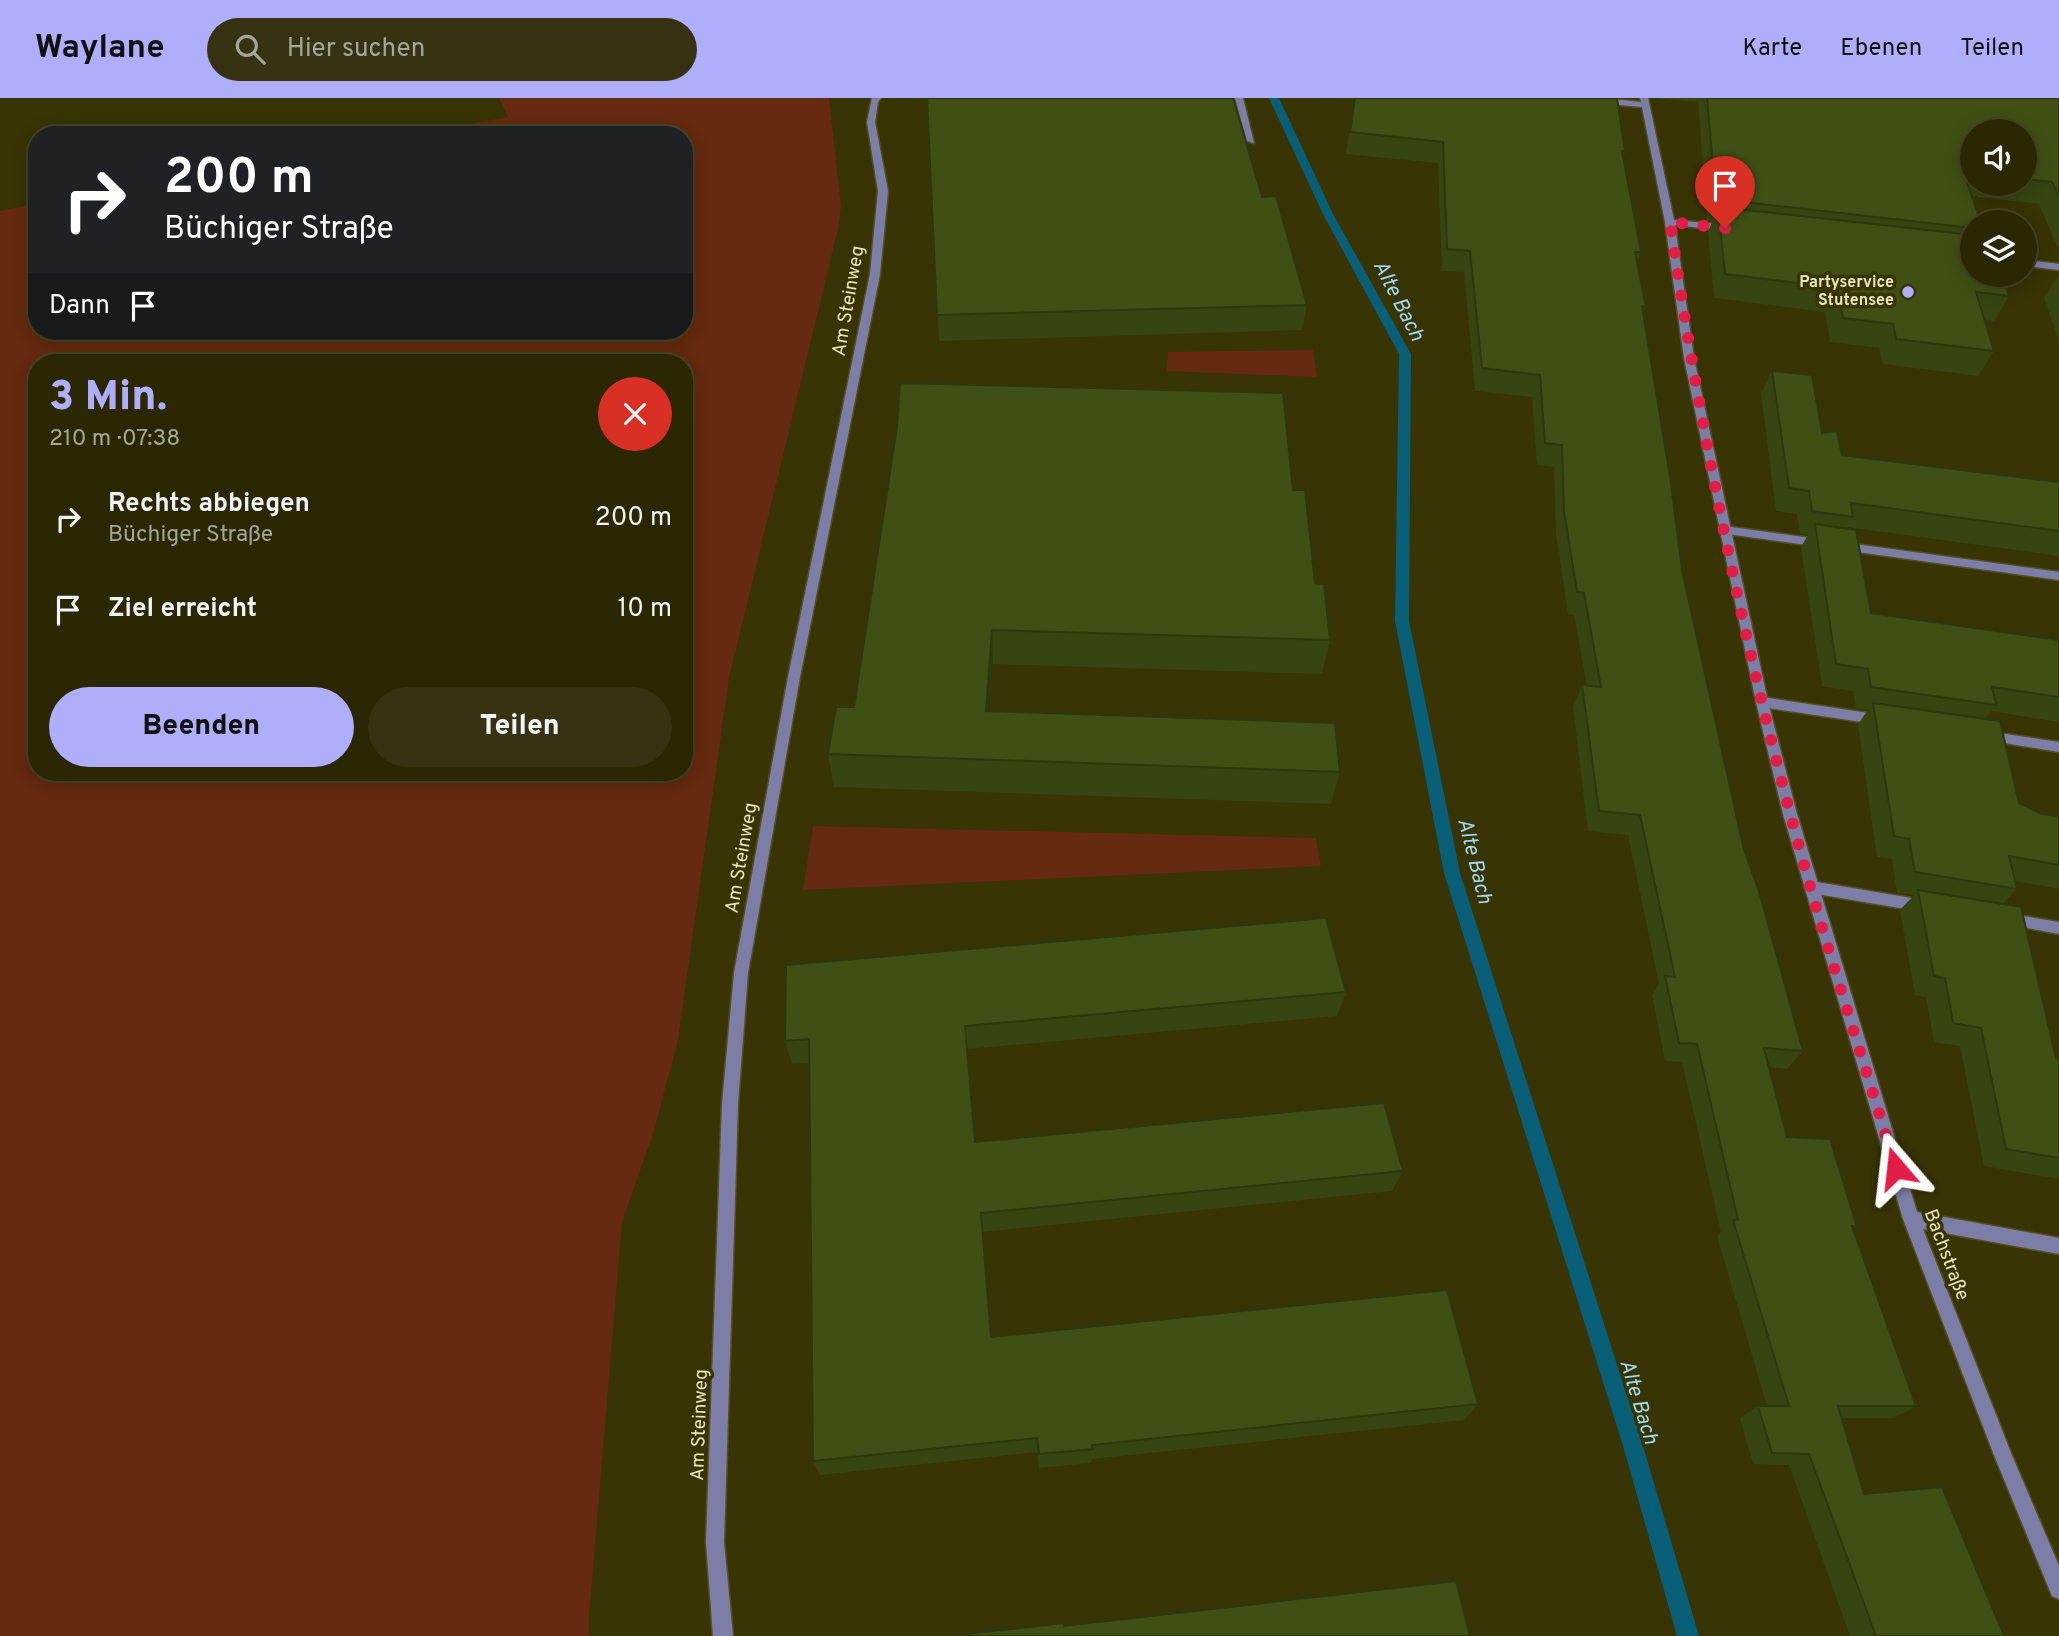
<!DOCTYPE html>
<html lang="de">
<meta charset="utf-8">
<style>
:root{--surface:#2b2703;--page:#373312;--text:#f1f3f6;--muted:#a6a59a;--line:#474425;--accent:#aeaefb}
body{margin:0;font-family:Overpass,sans-serif;background:var(--page);color:var(--text);height:100vh;display:flex;flex-direction:column;font-size:26px;white-space:nowrap}
*{box-sizing:border-box;margin:0}
p{font-size:23px;color:var(--muted)}
.icon{flex:none;width:38px;height:38px;fill:none;stroke:currentColor;stroke-width:2;stroke-linecap:round;stroke-linejoin:round}
.map{position:relative;flex:1;overflow:hidden}
.sheet{position:absolute;left:28px;top:256px;width:665px;height:427px;display:flex;flex-direction:column;background:var(--surface);border-radius:28px;box-shadow:0 4px 18px #0003,0 0 0 2px var(--line)}
.sheet>*{flex:none}
.top-card{position:absolute;left:28px;top:28px;width:665px;height:214px;border-radius:28px;box-shadow:0 4px 18px #0003,0 0 0 2px var(--line);background:#202124;color:#fff;overflow:hidden}
.tools{position:absolute;left:1960px;top:21px;display:grid;gap:14px}
.tools a{display:grid;place-items:center;width:77px;height:77px;border-radius:50%;background:var(--surface);box-shadow:0 4px 18px #0003,0 0 0 2px var(--line);font-size:35px}
.pin{position:absolute;display:grid;place-items:center;width:60px;height:60px;color:#fff;margin:-72px -30px;border-radius:50% 50% 50% 0;rotate:-45deg;box-shadow:0 0 7px #0007}
.pin .icon{rotate:45deg}
.me{position:absolute;width:77px;margin:-38px;rotate:343deg;stroke-linejoin:round;filter:drop-shadow(0 0 5px #0008)}
.turn{display:flex;align-items:center;gap:24px;height:147px;padding:0 21px;font-size:32px}
.turn .icon{width:91px;height:91px;stroke-width:2.5}
.turn b{display:block;font-size:49px;line-height:60px}
.then{display:flex;align-items:center;height:66px;padding:0 21px;background:#0003;gap:14px;font-size:26px}
.round{display:grid;place-items:center;flex:none;width:74px;height:74px;border-radius:37px;background:var(--page)}
.head{display:flex;align-items:center;justify-content:space-between;height:119px;padding:0 21px}
h1{font-size:42px;font-weight:800;line-height:52px;color:var(--accent)}
.cta{display:flex;gap:14px;margin-top:auto;padding:14px 21px}
.cta a{flex:1;height:80px;border-radius:42px;background:var(--accent);color:#111;font-size:28px;font-weight:800;line-height:80px;text-align:center}
.cta a+a{background:var(--page);color:var(--text)}
ul{padding:0;list-style:none}
li{display:flex;align-items:center;gap:21px;height:91px;padding:0 21px}
li div{flex:1}
li b{display:block;font-size:26px}
li em{font-style:normal}
header{display:flex;align-items:center;gap:42px;box-sizing:border-box;height:98px;padding:0 35px;background:var(--accent);color:#111}
header strong{font-size:33px}
nav{display:flex;gap:38px;margin-inline-start:auto;font-size:24px}
.search{width:490px;height:63px;background:var(--page);display:flex;align-items:center;gap:18px;box-sizing:border-box;padding:0 24px;border-radius:38px;color:var(--muted);font-size:26px}
.map>svg:first-child{display:block}
.green{fill:#652a0f;fill-rule:evenodd}
.lines{fill:none;stroke-linecap:round;stroke-linejoin:round}
.stream{fill:#085f77;fill-rule:evenodd}
.lane-casing{stroke:#555022;stroke-width:3}
.street-casing{stroke:#555022;stroke-width:3}
.lane{fill:#7d7ea7;fill-rule:evenodd}
.street{fill:#7d7ea7;fill-rule:evenodd}
.wall{fill:#374511;fill-rule:evenodd}
.shaded-wall{fill:#2d380e}
.building{fill:#405014;stroke:#2d380e;stroke-width:2}
.route{stroke:#e11d48;stroke-width:12;stroke-dasharray:0 21.6}
.poi-dot{fill:#aeaefb;stroke:#393404;stroke-width:2.5}
.labels{text-anchor:middle;dominant-baseline:central;stroke-width:7;stroke-linejoin:round;paint-order:stroke}
.far-poi-label{font-size:16px;font-weight:bold;fill:#e9e5bd;stroke:#393404;text-anchor:end}
.street-label{font-size:19px;fill:#e9e5bd;stroke:#393404}
.water-label{font-size:21px;font-style:italic;fill:#a0daf0;stroke:#393404}
</style>
<header>
<strong>Waylane</strong>
<div class="search"><svg class="icon" aria-label="search" viewBox="0 0 24 24"><circle cx="10" cy="10" r="6"/><path d="M15 15l6 6"/></svg>Hier suchen</div>
<nav><a>Karte</a><a>Ebenen</a><a>Teilen</a></nav>
</header>
<div class="map">
<svg width="2059" height="1538" viewBox="0 0 2059 1538">
<rect width="100%" height="100%" fill="#393404"/>
<g class="green">
<path d="M499,0h330l12,108 -3,23 -109,449 -51,362 -25,94 -31,88 -33,395v19h-589v-1425l37,-7v127h647v-196h-270l94,-18zM37,264h647v410h-647z"/>
<polygon points="1313,252 1317,279 1167,273 1168,254"/>
<polygon points="813,728 1316,740 1321,768 803,792"/>
</g>
<g class="lines">
<polygon class="stream" points="1269,0 1279,0 1333,116 1411,256 1409,523 1460,775 1643,1348 1699,1538 1677,1538 1623,1348 1444,775 1395,523 1399,256 1323,116"/>
<g class="lane-casing">
<g id="lane">
<polygon points="1235,0 1243,0 1254,45 1247,43"/>
<polygon points="1724,428 2059,474 2059,482 1720,435 1720,429"/>
<polygon points="1762,599 1882,617 1888,622 1882,627 1762,609 1756,604"/>
<polygon points="1985,633 2059,644 2059,654 1980,641 1978,638"/>
<polygon points="1811,783 1923,802 1928,804 1930,808 1928,812 1923,814 1811,795 1806,793 1804,789 1806,785"/>
<polygon points="2005,815 2059,824 2059,836 2000,825 1998,821 2000,817"/>
</g>
</g>
<g class="street-casing">
<g id="street">
<polygon points="872,0 881,0 878,4 875,24 888,93 880,176 800,579 748,875 738,1006 724,1444 733,1538 713,1538 706,1444 722,1006 734,875 788,579 870,176 878,93 867,24"/>
<polygon points="1601,0 1641,4 1640,0 1648,0 1674,122 1728,127 1733,130 1728,133 1675,127 1694,260 1768,604 1797,716 1917,1114 2059,1140 2059,1156 1923,1131 2011,1355 2059,1468 2059,1501 2052,1498 1994,1357 1903,1121 1783,716 1756,604 1684,260 1665,124 1642,9 1598,5 1597,3"/>
<polygon points="2025,162 2059,166 2059,172 2025,168"/>
</g>
</g>
<use href="#lane" class="lane"/>
<use href="#street" class="street"/>
</g>
<g class="wall">
<polygon points="927,0 1262,99 1307,207 1302,232 939,243"/>
<polygon points="1354,0 1617,0 1625,53 1623,59 1641,154 1637,165 1646,209 1643,216 1682,472 1744,752 1803,953 1787,971 1769,969 1787,1039 1857,1129 1853,1131 1916,1308 1894,1320 1841,1320 1864,1396 2004,1538 1850,1538 1789,1367 1753,1366 1740,1320 1758,1308 1767,1308 1717,1138 1721,1134 1682,964 1665,963 1652,897 1659,886 1628,737 1588,733 1573,609 1582,587 1587,588 1574,517 1568,516 1556,435 1554,369 1537,367 1532,299 1475,293 1464,174 1442,173 1438,65 1346,56"/>
<path d="M1651,0h408v153l-20,-47 -68,-8 1,79 37,21 -15,25 -10,-2 10,32 -16,25 -95,-12 -4,-16 -49,-6 -5,-30 -111,-14 -6,-66 4,-10 -5,-1 -9,-119zM1972,33h53v53h-53z"/>
<polygon points="2058,178 2059,178 2059,243 2044,200"/>
<polygon points="1772,273 1822,335 1842,357 2059,384 2059,458 1847,429 1846,431 1871,515 2059,542 2059,624 1991,613 1985,621 2019,705 2042,716 2059,718 2059,791 2015,783 2017,791 2002,806 2056,960 2059,961 2059,1081 1984,1068 1960,948 1934,944 1926,899 1915,897 1900,812 1914,797 1897,795 1892,761 1877,759 1858,626 1868,612 1856,611 1853,593 1822,588 1801,449 1808,437 1800,436 1797,416 1776,413 1761,295"/>
<polygon points="897,329 1293,392 1315,485 1330,542 1322,576 993,566 990,613 1340,674 1331,706 834,689 828,656 854,609"/>
<polygon points="1346,894 1337,918 967,951 975,1044 1403,1073 1392,1093 982,1134 991,1239 1478,1306 1464,1322 1092,1361 1091,1365 1039,1370 1037,1354 820,1377 813,1363 810,965 792,966 785,943"/>
</g>
<polygon class="shaded-wall" points="992,532 993,566 988,647 986,613"/>
<g class="building">
<polygon points="927,0 1233,0 1262,99 1276,98 1307,207 937,217"/>
<polygon points="1355,0 1617,0 1625,53 1622,53 1641,154 1635,154 1646,209 1642,208 1670,378 1682,472 1744,752 1759,793 1803,953 1764,950 1787,1039 1830,1041 1857,1129 1852,1128 1916,1308 1838,1308 1864,1396 1942,1389 2004,1538 1876,1538 1809,1356 1772,1355 1758,1308 1789,1308 1733,1122 1738,1122 1697,946 1679,945 1665,878 1675,879 1640,717 1599,713 1582,587 1601,589 1584,495 1577,494 1564,413 1562,347 1545,345 1540,277 1482,270 1470,153 1447,151 1443,44 1350,34"/>
<polygon points="1707,0 2059,0 2059,99 2052,84 2025,81 2025,33 1972,33 1972,75 1963,74 1981,124 1972,124 1972,130 1716,101"/>
<polygon points="1718,109 1972,137 1972,177 2002,177 2009,198 1976,194 1994,253 1896,241 1893,226 1843,220 1837,190 1725,176"/>
<polygon points="1772,273 1812,277 1822,335 1837,333 1842,357 2059,384 2059,433 1851,405 1853,419 1812,413 1809,393 1789,390"/>
<polygon points="900,285 1283,295 1293,392 1305,392 1315,485 1324,486 1330,542 992,532 986,613 1335,625 1340,674 828,656 836,609 854,609 897,329"/>
<polygon points="1815,426 1856,432 1871,515 2059,542 2059,599 1992,589 1996,607 1871,589 1868,571 1836,566"/>
<polygon points="1873,605 2000,623 2019,705 2042,716 2059,718 2059,767 2009,758 2017,791 1915,774 1909,741 1894,738"/>
<polygon points="1918,792 2021,809 2056,960 2059,961 2059,1060 2006,1051 1981,930 1953,925 1945,880 1934,878"/>
<polygon points="1326,820 1346,894 965,928 975,1044 1384,1005 1403,1073 981,1115 991,1239 1447,1192 1478,1306 1092,1347 1093,1351 1039,1356 1037,1340 813,1363 809,941 785,943 786,867"/>
<polygon points="1456,1483 1470,1538 949,1538 1064,1525 1064,1528"/>
</g>
<g class="lines">
<path class="route" d="M1725,130l-55,-6c29,198 68,396 120,591 31,119 70,237 106,355"/>
</g>
<circle class="poi-dot" cx="1908" cy="194" r="7"/>
<g class="labels">
<g class="far-poi-label">
<text x="1894" y="185">Partyservice<tspan x="1894" dy="18">Stutensee</tspan></text>
</g>
<g class="street-label">
<text transform="translate(849 203) rotate(-80)">Am Steinweg</text>
<text transform="translate(742 760) rotate(-80)">Am Steinweg</text>
<text transform="translate(1946 1157) rotate(69)">Bachstraße</text>
<text transform="translate(700 1327) rotate(-88)">Am Steinweg</text>
</g>
<g class="water-label">
<text transform="translate(1398 203) rotate(63)">Alte Bach</text>
<text transform="translate(1474 763) rotate(76)">Alte Bach</text>
<text transform="translate(1638 1304) rotate(73)">Alte Bach</text>
</g>
</g>
</svg>
<div class="tools">
<a><svg class="icon" aria-label="sound" viewBox="0 0 24 24"><path d="M4 9h4l5-4v14l-5-4H4zM17 9q2 3 0 6"/></svg></a>
<a><svg class="icon" aria-label="layers" viewBox="0 0 24 24"><path d="M12 4l9 5-9 5-9-5zM3 14l9 5 9-5"/></svg></a>
</div>
<div class="pin" style="left:1725px;top:130px;background:#d93025"><svg class="icon" aria-label="arrive" viewBox="0 0 24 24"><path d="M6 21V4h12l-3 4 3 4H6"/></svg></div>
<svg class="me" style="left:1896px;top:1070px" viewBox="-20 -20 40 40"><path d="M0-17L14 15 0 8-14 15z" fill="#e11d48" stroke="#fff" stroke-width="4"/></svg>
<div class="top-card">
<div class="turn"><svg class="icon" aria-label="right" viewBox="0 0 24 24"><path d="M7 20v-9h11M14 6l5 5-5 5"/></svg><div><b>200 m</b>Büchiger Straße</div></div>
<div class="then">Dann<svg class="icon" aria-label="arrive" viewBox="0 0 24 24"><path d="M6 21V4h12l-3 4 3 4H6"/></svg></div>
</div>
<section class="sheet">
<div class="head"><div><h1>3 Min.</h1><p>210 m · 07:38</p></div><a class="round" style="background:#d93025;color:#fff"><svg class="icon" aria-label="close" viewBox="0 0 24 24"><path d="M6 6l12 12M18 6L6 18"/></svg></a></div>
<ul>
<li><svg class="icon" aria-label="right" viewBox="0 0 24 24"><path d="M7 20v-9h11M14 6l5 5-5 5"/></svg><div><b>Rechts abbiegen</b><p>Büchiger Straße</p></div><em>200 m</em></li>
<li><svg class="icon" aria-label="arrive" viewBox="0 0 24 24"><path d="M6 21V4h12l-3 4 3 4H6"/></svg><div><b>Ziel erreicht</b></div><em>10 m</em></li>
</ul>
<div class="cta"><a>Beenden</a><a>Teilen</a></div>
</section>
</div>
